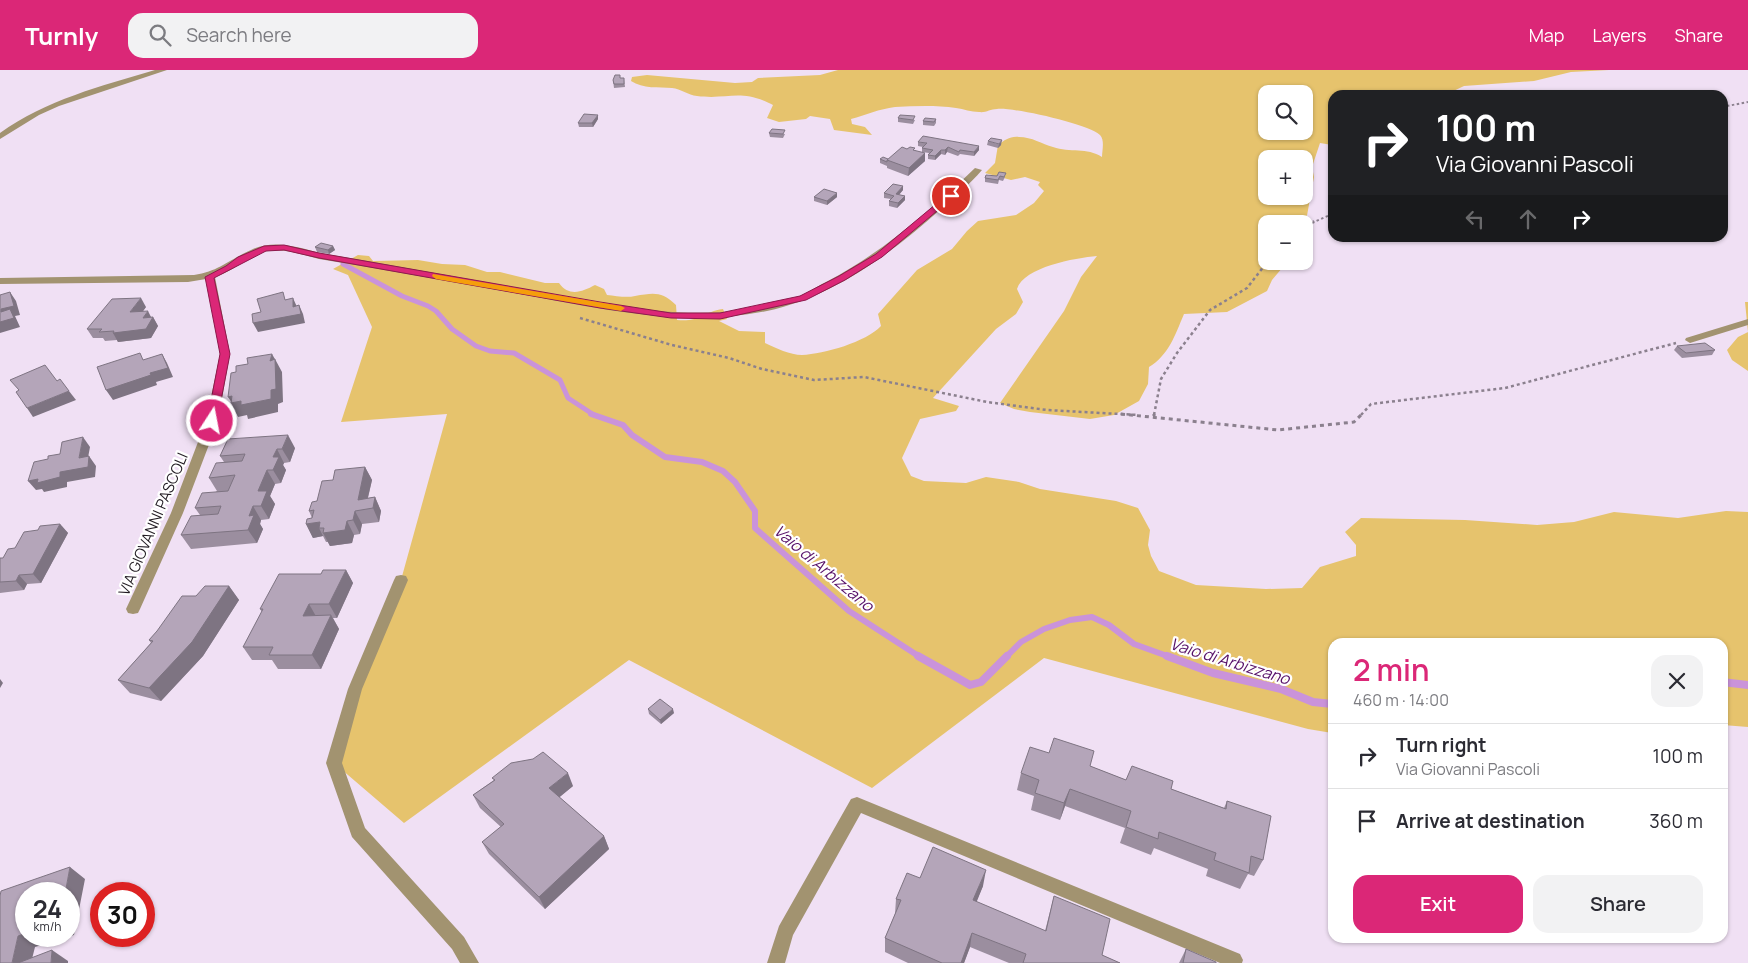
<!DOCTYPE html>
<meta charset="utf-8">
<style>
:root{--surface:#fff;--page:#f2f2f3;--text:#2b2b33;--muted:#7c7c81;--line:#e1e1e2;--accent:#db2777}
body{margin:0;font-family:Manrope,sans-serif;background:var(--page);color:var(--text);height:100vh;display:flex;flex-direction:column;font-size:19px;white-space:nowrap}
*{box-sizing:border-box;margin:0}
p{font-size:16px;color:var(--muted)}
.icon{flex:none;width:28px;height:28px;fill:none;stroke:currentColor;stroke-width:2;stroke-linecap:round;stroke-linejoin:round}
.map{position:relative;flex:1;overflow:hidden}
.drawer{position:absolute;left:1328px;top:568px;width:400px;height:305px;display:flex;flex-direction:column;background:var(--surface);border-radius:15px;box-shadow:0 1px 4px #0004}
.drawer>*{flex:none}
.top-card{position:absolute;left:1328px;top:20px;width:400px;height:152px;border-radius:15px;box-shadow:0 1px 4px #0004;background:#202124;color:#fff;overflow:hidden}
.tools{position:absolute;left:1258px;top:15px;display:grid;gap:10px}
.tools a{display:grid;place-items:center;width:55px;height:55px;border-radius:10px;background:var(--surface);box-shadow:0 1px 4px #0004;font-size:25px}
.speed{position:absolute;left:15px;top:812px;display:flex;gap:10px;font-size:25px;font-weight:700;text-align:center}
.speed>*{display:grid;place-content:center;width:65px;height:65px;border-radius:50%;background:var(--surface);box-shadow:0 1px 4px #0004;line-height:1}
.speed small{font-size:12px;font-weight:400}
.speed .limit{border:8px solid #d22;background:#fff;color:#111}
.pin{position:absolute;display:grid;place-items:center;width:42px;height:42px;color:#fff;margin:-21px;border:2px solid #fff;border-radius:50%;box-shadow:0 1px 5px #0007}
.me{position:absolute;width:55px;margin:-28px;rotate:11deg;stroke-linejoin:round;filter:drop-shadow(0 0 4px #0008)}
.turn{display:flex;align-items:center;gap:18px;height:105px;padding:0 25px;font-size:22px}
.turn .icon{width:65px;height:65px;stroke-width:2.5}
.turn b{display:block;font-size:35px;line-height:42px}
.lanes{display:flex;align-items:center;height:48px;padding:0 25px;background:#0003;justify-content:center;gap:25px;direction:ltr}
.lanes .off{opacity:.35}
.round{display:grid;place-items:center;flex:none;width:52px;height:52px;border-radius:15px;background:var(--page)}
.summary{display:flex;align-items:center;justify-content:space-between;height:85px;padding:0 25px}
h1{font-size:30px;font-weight:600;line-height:38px;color:var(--accent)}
.button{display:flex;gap:10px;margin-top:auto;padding:10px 25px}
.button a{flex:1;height:58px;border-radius:15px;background:var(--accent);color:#fff;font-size:20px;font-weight:600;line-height:58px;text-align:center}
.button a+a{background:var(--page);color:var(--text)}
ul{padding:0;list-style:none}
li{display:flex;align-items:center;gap:15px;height:65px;padding:0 25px;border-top:1px solid var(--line)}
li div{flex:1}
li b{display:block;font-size:19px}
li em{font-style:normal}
header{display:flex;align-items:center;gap:30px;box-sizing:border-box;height:70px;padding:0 25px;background:var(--accent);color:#fff}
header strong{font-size:24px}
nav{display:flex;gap:28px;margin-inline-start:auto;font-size:18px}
.search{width:350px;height:45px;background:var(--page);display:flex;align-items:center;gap:12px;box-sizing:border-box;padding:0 18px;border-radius:15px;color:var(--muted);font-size:19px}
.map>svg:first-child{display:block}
.green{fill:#e6c36d;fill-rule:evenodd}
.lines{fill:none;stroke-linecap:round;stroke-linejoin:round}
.stream-far2{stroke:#ca93da;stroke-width:5}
.stream-far1{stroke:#ca93da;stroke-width:6}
.stream{stroke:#ca93da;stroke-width:8}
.path-far2{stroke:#8b808e;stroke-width:2;stroke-dasharray:2.5 2.5;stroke-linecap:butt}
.path-far1{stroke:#8b808e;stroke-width:2.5;stroke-dasharray:3 3;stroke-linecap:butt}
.path{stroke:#8b808e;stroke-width:3;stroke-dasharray:4 4;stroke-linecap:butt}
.minor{fill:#a29370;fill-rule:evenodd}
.wall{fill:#9b8e9f}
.shaded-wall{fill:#7e7482}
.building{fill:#b4a5b9;stroke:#7e7482}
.route{fill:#db2777;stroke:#8e194d}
.slow{fill:#f59e0b}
.labels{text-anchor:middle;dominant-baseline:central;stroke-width:4.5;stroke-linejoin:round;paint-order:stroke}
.street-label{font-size:15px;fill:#211b22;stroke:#fff}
.water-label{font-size:16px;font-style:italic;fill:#571168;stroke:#fff}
</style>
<header>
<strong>Turnly</strong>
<div class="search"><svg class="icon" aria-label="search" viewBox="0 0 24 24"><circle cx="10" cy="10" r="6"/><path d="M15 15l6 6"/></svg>Search here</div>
<nav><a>Map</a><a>Layers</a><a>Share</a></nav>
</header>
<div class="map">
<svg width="1748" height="893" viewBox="0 0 1748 893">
<rect width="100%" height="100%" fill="#f0e0f4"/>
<g class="green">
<path d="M838,0h771l-38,2 -37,9 -70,5 -19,9h-113v50l-12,-2 -8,24 2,10 -10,55v-8h-38v37h22l-16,19 -5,11 -40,21 -43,2c-9,21 -15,41 -35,53l-1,17 -9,17 -25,14 -24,4 -60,-7 -16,-3 -14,-6 64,-92 17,-34 16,-21c-22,2 -73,11 -80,33l6,13 -7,12 -20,15 -63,69 26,8 -3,5 -36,8 -18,39 9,18 13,5 42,2 20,-6 33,5 21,7 76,12 22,7 12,22 -2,15 3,11 8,15 37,14 70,4 36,-1 18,-21 36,-11v-11l-11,-13 16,-14 104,2 72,5 37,-3 40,-10 64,6 48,-7 22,1v215l-25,-2 -1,-83h-390v91l-24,-4 -264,-71 -172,130 -243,-128 -225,163 -70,-60 67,-183 46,-166 -106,8 31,-95 -24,-52 -15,-6 25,-14 11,1 4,5 45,-1 24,4 23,1 22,7h13l45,11h14c10,14 23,9 36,2l9,4 3,6c9,1 20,3 28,1 19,-3 26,-5 41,9l1,15c24,2 25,-8 46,-11l4,10 -8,2 20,10 26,1v11c11,5 25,12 37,12 22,-1 64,-13 79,-29l-3,-12 39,-44 35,-21 15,-18 11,-10 38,-6 18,-12 10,-12 -6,-6 2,-3 -15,-5 -14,3 -26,-7 10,-10 3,-18c7,-5 12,-9 21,-8 13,0 23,7 34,10 17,6 34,0 49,10 0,-6 3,-17 -2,-22 -12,-11 -87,-28 -103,-26 -7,0 -11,4 -18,3 -8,0 -15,-3 -23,-4 -20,-3 -41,-2 -61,-1 -16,2 -29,8 -44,12l1,5 13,3 7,8 -38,-5 -4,-11 -20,-3 -4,3 -27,3 -12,-4 6,-13c-33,-17 -44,-5 -76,-9 -9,-1 -16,-7 -25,-8 -13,-1 -29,1 -41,-7l1,-4 15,-2 88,8 17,-1 6,-4 62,-3zM1266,24h38v37h-38zM1266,89h38v37h-38z"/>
<polygon points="1745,232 1748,232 1748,301 1732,290 1727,280 1738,267 1748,262"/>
</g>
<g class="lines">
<polyline class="stream-far2" points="343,194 402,226 428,236 436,241 452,259 476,276 490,281 514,283 560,310 568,328 594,345"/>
<g class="stream-far1">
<polyline points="591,344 623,355 632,365 665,387 702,392 723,401 735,412 755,441 755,458 849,541 920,587"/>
<polyline points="1006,587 1021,572 1044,559 1070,550 1092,547 1109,555 1134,574 1170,587"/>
</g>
<g class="stream">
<polyline points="918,586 970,615 981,612 1007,586"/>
<polyline points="1167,586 1213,603 1281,619 1313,632 1332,634"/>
<polyline points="1722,612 1748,615"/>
</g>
<g class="path-far2">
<polyline points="1722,37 1748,32"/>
<polyline points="1312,153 1332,144"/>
</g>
<g class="path-far1">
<polyline points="1304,159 1314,151"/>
<polyline points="580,248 672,275 729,288 762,299 814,310 864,307 987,332 1047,340 1138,345"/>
<polyline points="1154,345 1161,309 1177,283 1210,240 1247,218 1268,191"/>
<polyline points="1361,345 1371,334 1505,318 1676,273"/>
</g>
<g class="path">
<polyline points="1121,344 1278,360 1354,352 1362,344"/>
<polyline points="1154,346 1154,344"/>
</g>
<g class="minor">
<path d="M155,0h12l-108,36 -20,9 -39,24v-6c46,-33 101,-47 155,-63z"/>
<path d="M975,98l7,2c-12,14 -27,27 -41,39 -49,44 -108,88 -174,102 -82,17 -166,-2 -247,-17 -67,-12 -134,-24 -201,-35 -24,-6 -46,-16 -69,-1 -12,7 -22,15 -35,19l15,77 -12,67 -35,92 -43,96 -2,4 -5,1 -5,-1 -2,-4 45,-96 35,-92 14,-67 -14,-75 -18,3 -188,2v-6l194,-3c26,-4 34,-15 57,-25 22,-11 46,-3 69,3 66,11 132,23 198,35 91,16 193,43 284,7 9,-4 17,-10 26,-14 56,-30 102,-70 147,-113z"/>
<polygon points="1748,249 1748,255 1690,273 1685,270 1686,268"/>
<polygon points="401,505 406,506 408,510 362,619 342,693 365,758 464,867 479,893 460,893 452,879 352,767 326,693 348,619 394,510 396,506"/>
<polygon points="857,727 1240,884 1243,890 1242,893 1220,893 861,743 793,865 785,893 767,893 779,856 851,729"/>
</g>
</g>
<g class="wall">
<polygon points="620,5 620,8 624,8 625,17 614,18 613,10"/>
<polygon points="898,48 915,50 913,54 898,52"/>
<polygon points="598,49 593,57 579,57 578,53"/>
<polygon points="936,49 936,53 934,56 923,55 923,51"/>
<polygon points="769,63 785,64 783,68 770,67"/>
<polygon points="988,71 1001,75 998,78 987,75"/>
<polygon points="918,72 979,80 974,86 960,84 958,86 947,82 945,85 941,84 935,90 928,89 928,85 929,83 922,82 922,78 923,77 918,76"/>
<polygon points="915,80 925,91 908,106 887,98 887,96 880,93 880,89 888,89"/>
<polygon points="999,102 1005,107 1003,111 999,110 998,114 985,112 985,108 997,106"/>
<polygon points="903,120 899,125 905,126 905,130 897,138 889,136 889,131 891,129 884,128 884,123"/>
<polygon points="814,127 837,127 827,135 814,131"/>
<polygon points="333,176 335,180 329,184 317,182 315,177"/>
<polygon points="146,237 142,242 151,247 153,247 158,256 151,268 118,272 117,270 105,271 103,268 93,268 87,259"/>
<polygon points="1677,276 1715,280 1712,285 1682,288 1674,280"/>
<polygon points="228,369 295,378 290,392 284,393 283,395 286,400 281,413 275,414 270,426 275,434 269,449 261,450 260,454 263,459 257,473 191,479 181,465 200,445 195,438 217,421 209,408 224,392 220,386"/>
<polygon points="365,397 372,410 368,428 375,427 381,441 379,452 362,454 360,464 354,465 352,473 330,476 328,472 326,472 323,466 313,468 306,454 312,448 309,441 333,410"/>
<polygon points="60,454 68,463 41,513 27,514 24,520 0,523 0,488 3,488 38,460"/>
<polygon points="346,500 353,513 337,548 333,548 339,559 321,599 278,599 272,590 252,590 243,577 262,542 260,539 321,504"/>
<polygon points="229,516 239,530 203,586 161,631 130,623 118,610 151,573 149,570 196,526"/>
<polygon points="648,639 674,643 661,654 649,644"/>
<polygon points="1090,696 1126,710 1171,719 1224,738 1227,731 1263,790 1254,806 1248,804 1240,819 1206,806 1208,799 1154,778 1151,785 1120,773 1125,758 1065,736 1060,750 1031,740 1034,726 1017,720 1021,703"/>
<polygon points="492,708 573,716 559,727 604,766 609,779 545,839 489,784 482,772 501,757 480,738 473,725 494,710"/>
<polygon points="920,808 983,816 976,832 1045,861 1054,826 1102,885 1120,893 1009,893 970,877 964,893 908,893 885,882 885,868 895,844 896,829"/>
<polygon points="1186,879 1216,893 1179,893"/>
</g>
<g class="shaded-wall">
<polygon points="598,45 598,49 593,57 592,53"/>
<polygon points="1002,70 1001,75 998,78 999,74"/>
<polygon points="979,76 979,80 974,86 974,82"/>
<polygon points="948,77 947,82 945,85 945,80"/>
<polygon points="941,80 941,84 935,90 935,86"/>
<polygon points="925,83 925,91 908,106 909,98"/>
<polygon points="903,116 903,120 896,128 896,124"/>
<polygon points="837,123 837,127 827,135 827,131"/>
<polygon points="905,126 905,130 897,138 898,133"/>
<polygon points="333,176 335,180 329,184 328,180"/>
<polygon points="10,222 16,231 20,245 15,246 20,257 0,263 0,252 1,242 1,239"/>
<polygon points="141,228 146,237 136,251 130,242"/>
<polygon points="293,228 297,237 299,235 303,244 305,253 258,262 253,253 293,237"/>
<polygon points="148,241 152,249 153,247 158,256 151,268 118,272 113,263 143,248"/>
<polygon points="162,284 167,293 173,307 156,312 157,315 113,330 106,320 150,303"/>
<polygon points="272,284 276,291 275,289 282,302 283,332 278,334 278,342 248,349 247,345 238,347 231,333 232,333 228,327 270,291"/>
<polygon points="69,321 76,330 33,347 27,338"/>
<polygon points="288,365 295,378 290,392 282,379"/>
<polygon points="83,367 90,377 86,398 79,388"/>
<polygon points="277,379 284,393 283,395 286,400 281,413 273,400 273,387"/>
<polygon points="89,386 96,396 95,407 67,412 67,417 44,422 42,419 36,420 28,411 60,402"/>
<polygon points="365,397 372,410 365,439 358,430"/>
<polygon points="267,400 275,414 270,426 275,434 269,449 261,436 258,421"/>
<polygon points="375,427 381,441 379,452 373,438"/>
<polygon points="253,436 261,450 260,454 263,459 257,473 248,460 249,446"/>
<polygon points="355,441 362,454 360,464 353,450"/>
<polygon points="347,451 354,465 352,473 330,476 323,463"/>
<polygon points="320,452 319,458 323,466 313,468 306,454"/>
<polygon points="60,454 68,463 41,513 33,504"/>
<polygon points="346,500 353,513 337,548 329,534"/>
<polygon points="19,505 27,514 24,520 16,511"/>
<polygon points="229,516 239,530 203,586 161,631 149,618"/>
<polygon points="309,534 317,548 303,546"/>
<polygon points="331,545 339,559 321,599 312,585"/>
<polygon points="0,609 3,613 0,618"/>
<polygon points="673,639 674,643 661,654 660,650"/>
<polygon points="568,703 573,716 555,731 549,718"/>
<polygon points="1070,719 1065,736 1060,750 1064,733"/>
<polygon points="604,766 609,779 545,839 539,827"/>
<polygon points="70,797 85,809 74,865 35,877 31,893 12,893 18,866 26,863 26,866 69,866 69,824 65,824"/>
<polygon points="986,800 983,816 971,846 973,830"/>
<polygon points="972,863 970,877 964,893 961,893"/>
<polygon points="52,880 68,891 68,893 51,893"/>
</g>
<g class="building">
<polygon points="615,5 620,5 620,8 624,8 624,14 614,14 613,10"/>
<polygon points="584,44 598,45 592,53 578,53"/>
<polygon points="900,45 915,46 913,50 898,48"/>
<polygon points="925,48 936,49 934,52 923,51"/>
<polygon points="772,59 785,60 783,64 769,63"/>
<polygon points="923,66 979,76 974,82 960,80 959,82 948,77 945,80 941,80 935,86 928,85 933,80 922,78 927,73 918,72"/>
<polygon points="991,68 1002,70 999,74 988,71"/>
<polygon points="902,77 907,79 910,77 915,78 913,80 925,83 909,98 887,90"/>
<polygon points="883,87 888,89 887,90 887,92 880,89"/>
<polygon points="999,102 1006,103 1004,107 1000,106 998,110 985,108 986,105 997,106"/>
<polygon points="893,114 903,116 896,124 905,126 898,133 889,131 894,126 884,123"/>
<polygon points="824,119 837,123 827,131 814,127"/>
<polygon points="321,173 333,176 328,180 315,177"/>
<polygon points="10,222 14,236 1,239 1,242 10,239 14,248 0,252 0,225"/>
<polygon points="283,222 285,230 293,228 293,237 299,235 301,244 253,253 252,244 261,242 257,229"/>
<polygon points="141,228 130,242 148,241 143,248 153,247 146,259 113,263 114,261 99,262 102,259 87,259 112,229"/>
<polygon points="1705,273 1715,280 1686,283 1677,276"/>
<polygon points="140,283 143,290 162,284 168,298 150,303 151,305 106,320 97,297"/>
<polygon points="272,284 270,291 275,289 276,319 271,320 271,329 241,335 241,331 231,333 232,326 228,327 231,303 236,302 236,296 248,294 247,288"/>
<polygon points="45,295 57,311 60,309 69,321 27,338 16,322 19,320 10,310"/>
<polygon points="288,365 282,379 277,379 273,387 279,387 273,400 267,400 258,421 267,421 261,436 253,436 249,446 254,445 248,460 181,465 191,446 218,444 221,436 195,438 202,423 228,421 235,405 209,408 216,393 242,391 245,384 220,386 228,369"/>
<polygon points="83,367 79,388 89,386 88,397 60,402 60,407 37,413 38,409 28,411 34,392 48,389 48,386 60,384 62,372"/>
<polygon points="365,397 358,430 375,427 373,438 355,441 353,450 347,451 345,460 323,463 324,458 319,458 320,452 306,454 307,449 312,448 314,440 309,441 312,432 317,431 322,411 333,410 335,400"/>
<polygon points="60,454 33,504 19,505 16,511 0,512 0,488 3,488 8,479 15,478 24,462 38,460 40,456"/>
<polygon points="323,500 346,500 329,534 309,534 303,546 331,545 312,585 269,585 273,577 243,577 263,539 260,539 279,504 321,504"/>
<polygon points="205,516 229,516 192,572 149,618 118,610 153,571 149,570 157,561 182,526 196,526"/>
<polygon points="660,629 673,639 660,650 648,639"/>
<polygon points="1054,668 1094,681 1090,696 1126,710 1132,696 1173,711 1171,719 1226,739 1227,731 1271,746 1263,790 1251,786 1249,803 1214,790 1216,783 1159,762 1158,769 1126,757 1131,741 1070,719 1064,733 1035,723 1039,710 1021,703 1030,677 1049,683"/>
<polygon points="543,682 568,703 549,718 604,766 539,827 482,772 504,754 473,725 495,710 492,708 511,693 533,689"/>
<polygon points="933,777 986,800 973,830 1046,861 1054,826 1110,849 1102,885 1120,893 1023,893 1026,884 972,863 961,893 942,893 885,868 901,830 896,829 907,803 920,808"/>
<polygon points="70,797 65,824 26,824 26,863 18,866 12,893 0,893 0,826 1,821"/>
<polygon points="1186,879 1216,892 1216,893 1183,893"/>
<polygon points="52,880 51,893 18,893"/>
</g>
<polygon class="route" points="948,124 955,126 882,187 845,210 806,230 720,249 671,248 600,238 319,188 284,180 266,181 214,208 230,284 217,351 212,354 207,351 220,284 205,207 226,196 238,187 264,176 284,175 319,183 600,232 671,243 720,243 800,226 839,206 876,184"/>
<polygon class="slow" points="433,204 621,236 625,238 621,241 436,209 432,206"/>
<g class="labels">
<g class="street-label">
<text transform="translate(153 454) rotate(-67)">VIA GIOVANNI PASCOLI</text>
</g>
<g class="water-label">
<text transform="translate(824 498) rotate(40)">Vaio di Arbizzano</text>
<text transform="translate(1230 591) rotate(17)">Vaio di Arbizzano</text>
</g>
</g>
</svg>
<div class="tools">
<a><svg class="icon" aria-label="search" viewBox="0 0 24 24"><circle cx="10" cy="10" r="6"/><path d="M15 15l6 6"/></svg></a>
<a>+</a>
<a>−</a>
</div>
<div class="speed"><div>24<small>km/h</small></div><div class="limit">30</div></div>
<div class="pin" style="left:951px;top:126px;background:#d93025"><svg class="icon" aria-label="arrive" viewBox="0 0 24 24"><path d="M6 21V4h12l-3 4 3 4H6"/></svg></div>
<svg class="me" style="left:212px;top:351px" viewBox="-20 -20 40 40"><circle r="17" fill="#db2777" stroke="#fff" stroke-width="3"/><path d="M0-11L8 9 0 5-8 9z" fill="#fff"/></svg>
<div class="top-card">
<div class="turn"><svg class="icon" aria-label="right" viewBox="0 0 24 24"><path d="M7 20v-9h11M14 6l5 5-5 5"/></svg><div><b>100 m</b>Via Giovanni Pascoli</div></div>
<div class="lanes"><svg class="icon off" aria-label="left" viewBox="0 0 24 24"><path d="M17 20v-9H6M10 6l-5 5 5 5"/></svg><svg class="icon off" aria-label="ahead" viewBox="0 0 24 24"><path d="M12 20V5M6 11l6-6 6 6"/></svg><svg class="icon" aria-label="right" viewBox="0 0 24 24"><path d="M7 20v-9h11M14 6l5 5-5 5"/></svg></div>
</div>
<section class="drawer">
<div class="summary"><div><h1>2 min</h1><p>460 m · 14:00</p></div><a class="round"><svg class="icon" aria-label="close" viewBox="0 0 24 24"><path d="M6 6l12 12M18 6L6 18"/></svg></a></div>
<ul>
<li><svg class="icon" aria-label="right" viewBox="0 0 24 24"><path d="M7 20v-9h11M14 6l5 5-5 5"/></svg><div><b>Turn right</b><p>Via Giovanni Pascoli</p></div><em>100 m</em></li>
<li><svg class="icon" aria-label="arrive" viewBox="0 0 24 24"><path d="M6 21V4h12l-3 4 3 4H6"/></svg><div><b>Arrive at destination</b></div><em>360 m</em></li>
</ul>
<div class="button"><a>Exit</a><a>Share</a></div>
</section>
</div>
